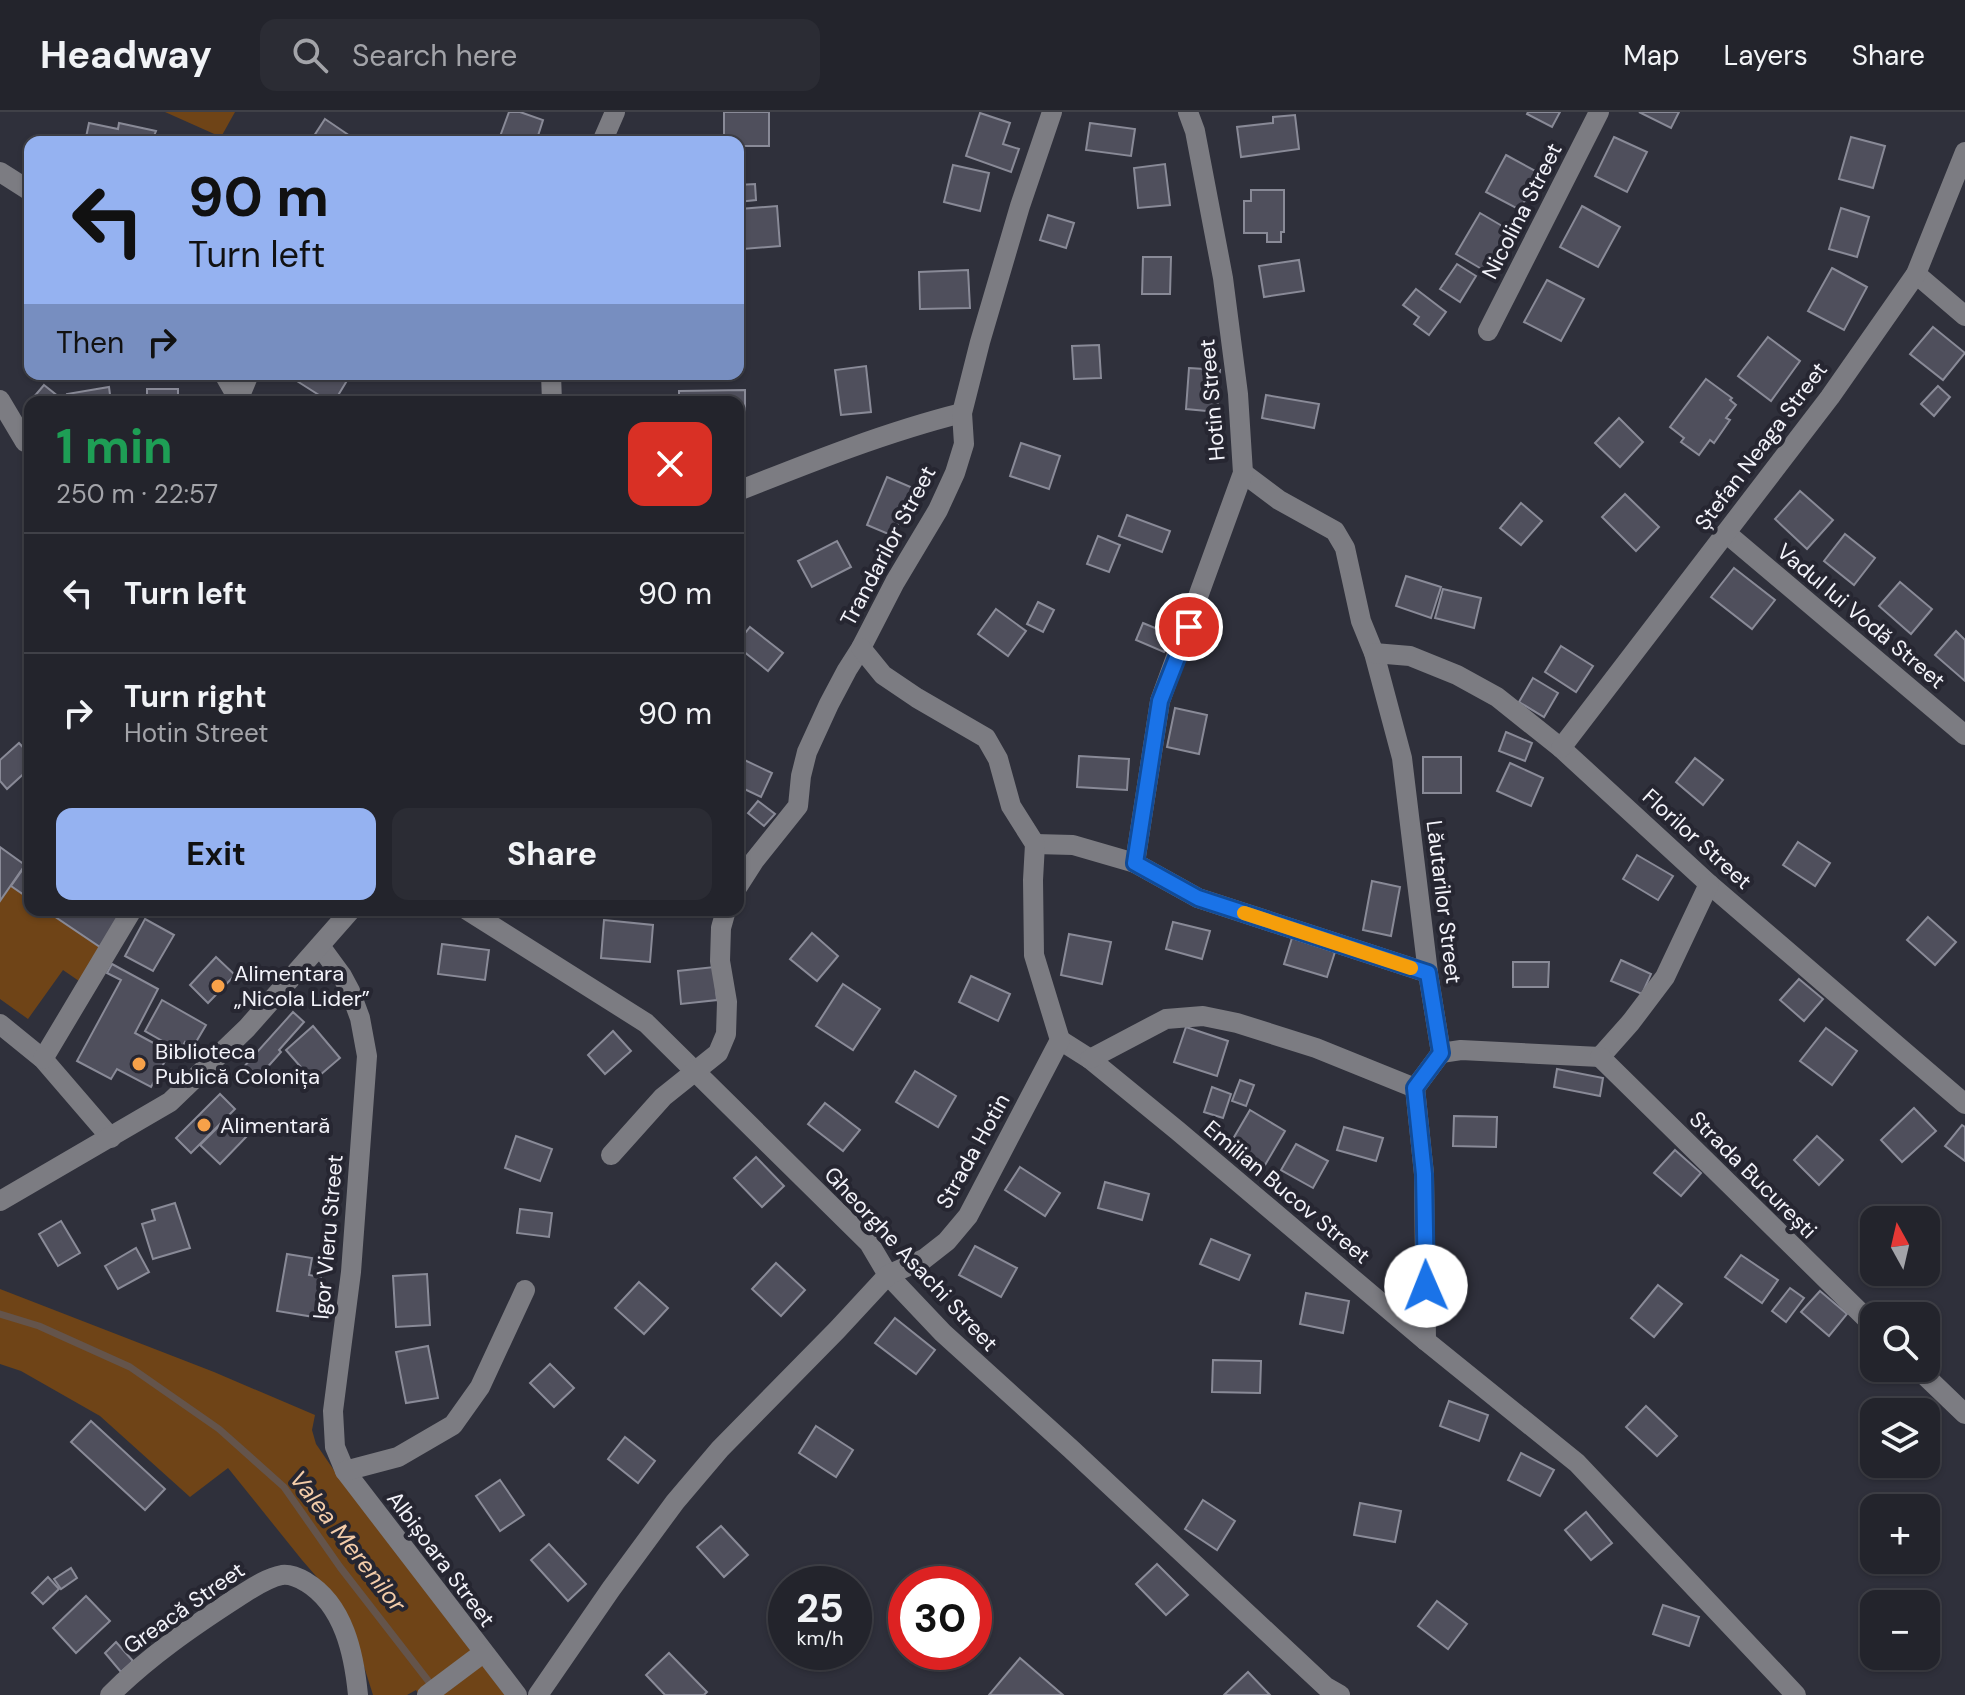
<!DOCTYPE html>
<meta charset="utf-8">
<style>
:root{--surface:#23242c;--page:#2b2c34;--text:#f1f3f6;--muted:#a3a4a9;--line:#404148;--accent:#95b2f1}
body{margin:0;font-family:"DM Sans",sans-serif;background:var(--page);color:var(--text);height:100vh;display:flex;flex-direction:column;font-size:30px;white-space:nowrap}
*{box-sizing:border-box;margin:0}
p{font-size:26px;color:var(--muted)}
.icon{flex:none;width:44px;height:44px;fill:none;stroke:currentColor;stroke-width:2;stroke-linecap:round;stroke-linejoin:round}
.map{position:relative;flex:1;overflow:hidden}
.side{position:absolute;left:24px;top:284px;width:720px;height:520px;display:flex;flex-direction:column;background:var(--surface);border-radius:16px;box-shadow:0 2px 6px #0004,0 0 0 2px var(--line)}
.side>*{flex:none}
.hud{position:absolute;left:24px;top:24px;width:720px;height:244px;border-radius:16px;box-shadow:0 2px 6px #0004,0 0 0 2px var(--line);background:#95b2f1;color:#111;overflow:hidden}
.needle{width:52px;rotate:352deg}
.tools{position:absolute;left:1860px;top:1094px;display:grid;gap:16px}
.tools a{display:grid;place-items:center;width:80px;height:80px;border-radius:16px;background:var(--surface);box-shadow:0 2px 6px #0004,0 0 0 2px var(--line);font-size:40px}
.speed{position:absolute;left:768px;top:1454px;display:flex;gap:16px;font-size:40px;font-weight:700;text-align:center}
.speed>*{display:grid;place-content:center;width:104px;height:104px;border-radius:50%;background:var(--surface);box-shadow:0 2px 6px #0004,0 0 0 2px var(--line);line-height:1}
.speed small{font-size:20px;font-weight:400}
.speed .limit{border:12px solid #d22;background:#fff;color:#111}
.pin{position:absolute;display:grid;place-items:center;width:68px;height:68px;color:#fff;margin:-34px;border:4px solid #fff;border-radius:50%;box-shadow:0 2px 8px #0007}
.me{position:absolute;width:88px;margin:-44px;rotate:359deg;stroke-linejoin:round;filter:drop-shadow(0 0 6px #0008)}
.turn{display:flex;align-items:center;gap:28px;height:168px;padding:0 32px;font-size:36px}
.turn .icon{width:104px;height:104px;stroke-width:2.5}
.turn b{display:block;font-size:56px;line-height:68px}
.then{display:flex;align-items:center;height:76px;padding:0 32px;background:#0003;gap:16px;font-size:30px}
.round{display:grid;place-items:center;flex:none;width:84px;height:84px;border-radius:16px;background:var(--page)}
.overview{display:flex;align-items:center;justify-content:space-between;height:136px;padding:0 32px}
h1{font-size:48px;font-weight:700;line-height:60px;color:#1e9e55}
.button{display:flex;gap:16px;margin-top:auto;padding:16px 32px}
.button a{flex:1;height:92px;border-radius:16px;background:var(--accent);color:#111;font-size:32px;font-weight:700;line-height:92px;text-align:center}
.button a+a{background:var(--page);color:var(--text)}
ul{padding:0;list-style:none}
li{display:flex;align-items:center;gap:24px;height:120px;padding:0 32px;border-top:2px solid var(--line)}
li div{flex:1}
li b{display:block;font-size:30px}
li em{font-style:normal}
header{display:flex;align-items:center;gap:48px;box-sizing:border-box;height:112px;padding:0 40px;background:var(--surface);border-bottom:2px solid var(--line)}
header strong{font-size:38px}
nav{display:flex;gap:44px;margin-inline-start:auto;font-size:28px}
.search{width:560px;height:72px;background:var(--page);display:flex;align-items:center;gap:20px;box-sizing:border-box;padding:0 28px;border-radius:16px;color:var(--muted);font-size:30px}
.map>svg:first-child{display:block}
.green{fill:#6f4417}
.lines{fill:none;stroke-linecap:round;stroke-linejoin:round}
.stream{stroke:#64544b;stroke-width:7}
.building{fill:#4f4f5c;stroke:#898a97;stroke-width:2}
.minor{stroke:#7c7c82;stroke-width:20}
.route-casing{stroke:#114b97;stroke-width:20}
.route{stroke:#1a73e8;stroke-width:14}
.slow{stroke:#f59e0b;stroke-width:14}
.poi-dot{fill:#f7a149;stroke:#262631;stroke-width:3}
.labels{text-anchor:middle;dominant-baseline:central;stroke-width:8;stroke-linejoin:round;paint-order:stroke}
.street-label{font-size:22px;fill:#f3f3fa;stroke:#262631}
.poi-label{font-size:22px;fill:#f3f3fa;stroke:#262631;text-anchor:start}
.water-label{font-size:24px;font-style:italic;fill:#f3cca9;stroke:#262631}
</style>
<header>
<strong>Headway</strong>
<div class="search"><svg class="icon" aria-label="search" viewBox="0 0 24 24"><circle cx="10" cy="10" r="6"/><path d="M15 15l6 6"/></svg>Search here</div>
<nav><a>Map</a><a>Layers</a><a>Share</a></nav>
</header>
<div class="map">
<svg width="1965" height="1583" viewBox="0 0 1965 1583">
<rect width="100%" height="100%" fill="#2f303b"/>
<g class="green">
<polygon points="165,0 235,0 221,25"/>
<polygon points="11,774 30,787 30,798 45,798 100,835 79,869 63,858 28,907 0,887 0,789"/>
<polygon points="0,1177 214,1260 315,1303 312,1318 316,1332 342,1370 505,1583 419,1583 416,1578 407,1583 373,1583 355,1526 335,1486 302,1448 228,1356 190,1385 100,1304 21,1259 0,1252"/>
</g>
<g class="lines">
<polyline class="stream" points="0,1202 39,1214 130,1255 219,1317 284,1375 340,1455 433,1575"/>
</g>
<g class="building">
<polygon points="509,0 520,0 543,8 536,30 498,30"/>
<polygon points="724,0 769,0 769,34 738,34 738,30 724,30"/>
<polygon points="1528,0 1560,0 1552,15 1527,2"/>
<polygon points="1639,0 1679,0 1671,16"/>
<polygon points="980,1 1010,11 1003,32 1019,37 1011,60 966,44"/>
<polygon points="1295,3 1299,37 1241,45 1237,15 1273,11 1273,5"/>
<polygon points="325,7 350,24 346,30 310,30"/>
<polygon points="89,11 118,17 119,11 156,19 154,24 170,27 170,30 85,30"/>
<polygon points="1090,11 1135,17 1131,44 1086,38"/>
<polygon points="1614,25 1647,40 1627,80 1595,64"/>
<polygon points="1851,25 1885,34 1873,76 1839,67"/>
<polygon points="1506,43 1539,61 1520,98 1486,80"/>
<polygon points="1165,52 1170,93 1138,96 1134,56"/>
<polygon points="953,53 989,61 980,99 944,90"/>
<polygon points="755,72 756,88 738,90 738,73"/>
<polygon points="1251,78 1284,78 1284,120 1281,120 1281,130 1267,130 1267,121 1244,121 1244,89 1251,89"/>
<polygon points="777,94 780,134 743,137 740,97"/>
<polygon points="1582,94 1620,115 1598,155 1560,135"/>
<polygon points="1841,96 1869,105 1857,145 1829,137"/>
<polygon points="1480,101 1509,118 1485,159 1456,142"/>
<polygon points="1048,103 1074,111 1066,136 1040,128"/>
<polygon points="1143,145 1171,145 1170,182 1142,182"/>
<polygon points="1299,148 1304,179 1264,185 1259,154"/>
<polygon points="1457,152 1476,164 1460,190 1440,177"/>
<polygon points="1832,156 1867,175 1844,218 1808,199"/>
<polygon points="968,158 970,196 920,197 919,160"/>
<polygon points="1547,168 1584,187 1561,229 1524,210"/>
<polygon points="1416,177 1446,200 1429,223 1414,212 1419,205 1403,193"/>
<polygon points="1933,215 1965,241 1943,268 1910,242"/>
<polygon points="1768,225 1800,249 1771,289 1738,264"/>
<polygon points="1099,233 1101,266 1074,267 1072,234"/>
<polygon points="866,254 871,300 841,303 835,258"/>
<polygon points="1189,256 1220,258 1217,300 1186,297"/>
<polygon points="290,262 351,262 334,290 330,290 289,264"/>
<polygon points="1706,267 1732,286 1730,288 1736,293 1726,306 1730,308 1714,331 1710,328 1699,343 1681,330 1684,326 1670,315"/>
<polygon points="44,273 59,285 55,290 30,290 30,295 27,293"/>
<polygon points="1938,274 1950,285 1934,304 1921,292"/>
<polygon points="109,275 111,290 68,290 67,282"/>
<rect x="147" y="277" width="31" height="13"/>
<polygon points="745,278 745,310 738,310 738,290 679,290 679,279"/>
<polygon points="1266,283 1319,292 1314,316 1262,306"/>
<polygon points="1619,306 1643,330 1620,355 1595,331"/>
<polygon points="1021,331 1060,344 1049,377 1010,364"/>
<polygon points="887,365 913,376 893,424 867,413"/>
<polygon points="1800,379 1833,408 1807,437 1775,407"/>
<polygon points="1625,382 1659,415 1636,439 1602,405"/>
<polygon points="1521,391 1542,409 1521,433 1500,416"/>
<polygon points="1127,403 1170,419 1162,440 1119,424"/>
<polygon points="1845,422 1875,446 1854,473 1824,449"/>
<polygon points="1098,424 1120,433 1109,460 1087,452"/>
<polygon points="837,429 851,455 812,475 798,449"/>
<polygon points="1734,456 1775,488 1752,517 1711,485"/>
<polygon points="1406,464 1441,475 1431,506 1396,494"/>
<polygon points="1900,470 1932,497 1911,522 1879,494"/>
<polygon points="1443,477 1481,486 1474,516 1435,506"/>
<polygon points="1038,490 1054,498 1043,520 1027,512"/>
<polygon points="996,497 1026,519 1008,544 978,522"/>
<polygon points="1143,511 1172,523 1164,540 1136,528"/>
<polygon points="750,515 783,541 768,559 738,535 738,530"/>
<polygon points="1956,519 1965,528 1965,569 1935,543"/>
<polygon points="1561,534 1593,554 1576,580 1545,560"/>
<polygon points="1533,566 1558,581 1544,605 1519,590"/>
<polygon points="1175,596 1207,603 1199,642 1167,635"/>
<polygon points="1506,620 1532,631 1525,649 1499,639"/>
<polygon points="19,631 30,643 30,656 7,677 0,669 0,648"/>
<polygon points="1079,644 1129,647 1127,678 1077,675"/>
<polygon points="738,645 772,661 761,685 738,674"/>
<rect x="1423" y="645" width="38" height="36"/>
<polygon points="1695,646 1723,668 1703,693 1676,670"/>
<polygon points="1510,651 1543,666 1531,694 1497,679"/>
<polygon points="758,689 775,702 764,714 748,701"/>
<polygon points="1798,730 1830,751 1815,774 1783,753"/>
<polygon points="0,735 25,753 0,789"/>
<polygon points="1637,743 1673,764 1658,788 1623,767"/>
<polygon points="30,747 30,787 11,774"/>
<polygon points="1372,769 1400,775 1391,824 1363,818"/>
<polygon points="45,798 125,798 100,835"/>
<polygon points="1928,805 1956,830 1935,853 1907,828"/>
<polygon points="145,807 174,823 153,859 125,844"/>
<polygon points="604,808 653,813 650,850 601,846"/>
<polygon points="1173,810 1210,819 1202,847 1166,837"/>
<polygon points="812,821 838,844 817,869 790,847"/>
<polygon points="1069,822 1111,830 1102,872 1061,863"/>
<polygon points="1292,826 1335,840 1327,865 1284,852"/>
<polygon points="442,832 489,838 485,868 438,862"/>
<polygon points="216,845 235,863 208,891 190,873"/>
<polygon points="1621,848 1651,862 1642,882 1611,869"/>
<polygon points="1513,850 1549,850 1548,875 1513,875"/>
<polygon points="112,852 158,877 135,921 170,940 151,975 117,957 111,967 77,949 121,868 107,861"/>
<polygon points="714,855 717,888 681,892 678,859"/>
<polygon points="971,864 1010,882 998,909 959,890"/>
<polygon points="1799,867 1823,887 1804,909 1780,888"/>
<polygon points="843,872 880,897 853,938 816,914"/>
<polygon points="162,888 206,913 193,935 185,930 180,939 145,919"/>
<polygon points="293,900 304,910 279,938 281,940 255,969 242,957"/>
<polygon points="313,914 340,946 313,969 286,938"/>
<polygon points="1186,915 1228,929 1217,964 1174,950"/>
<polygon points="1826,916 1857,939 1832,973 1800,949"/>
<polygon points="613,919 631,939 605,962 588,943"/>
<polygon points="1557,957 1603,966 1600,984 1554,975"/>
<polygon points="915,959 956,984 938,1015 896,990"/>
<polygon points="1240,968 1254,973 1246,994 1232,989"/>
<polygon points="1212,975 1231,982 1223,1006 1204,1000"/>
<polygon points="220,982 235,997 191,1041 176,1026"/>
<polygon points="825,991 860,1018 843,1039 808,1012"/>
<polygon points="1914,996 1936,1019 1902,1050 1881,1028"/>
<polygon points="1250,998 1285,1019 1265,1053 1230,1032"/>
<polygon points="229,1004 248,1023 220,1052 200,1033"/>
<polygon points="1454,1004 1497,1005 1496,1035 1453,1034"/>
<polygon points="1962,1013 1965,1015 1965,1049 1945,1034"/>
<polygon points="1344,1015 1383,1026 1376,1049 1337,1038"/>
<polygon points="516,1024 552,1037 540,1069 505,1056"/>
<polygon points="1817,1024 1843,1048 1819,1073 1794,1048"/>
<polygon points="1296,1032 1328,1049 1313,1076 1281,1058"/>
<polygon points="1675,1038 1701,1061 1681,1084 1654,1061"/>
<polygon points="756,1045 784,1074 762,1095 734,1066"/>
<polygon points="1020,1055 1060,1081 1045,1104 1005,1078"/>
<polygon points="1105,1070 1149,1082 1142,1108 1098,1096"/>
<polygon points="175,1091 190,1136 153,1147 142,1112 155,1108 152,1098"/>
<polygon points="1877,1094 1900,1108 1874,1108 1874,1126 1862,1119"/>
<polygon points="520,1097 552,1101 549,1125 517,1121"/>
<polygon points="61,1109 80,1141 58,1154 39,1122"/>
<polygon points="1211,1127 1250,1143 1239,1168 1200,1152"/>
<polygon points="975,1134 1017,1156 1001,1185 959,1163"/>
<polygon points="136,1136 149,1160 118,1177 105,1154"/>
<polygon points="287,1142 312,1146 309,1163 321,1165 314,1205 277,1199"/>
<polygon points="1741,1143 1778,1168 1762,1191 1725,1165"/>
<polygon points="776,1151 805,1178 781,1204 752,1177"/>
<polygon points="427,1162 430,1213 396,1215 393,1164"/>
<polygon points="639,1170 668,1196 644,1222 615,1196"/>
<polygon points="1658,1173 1682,1192 1654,1225 1631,1206"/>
<polygon points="1790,1176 1804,1186 1786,1210 1772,1199"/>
<polygon points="1820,1179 1847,1202 1829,1224 1801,1200"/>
<polygon points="1306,1181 1349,1189 1343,1221 1300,1212"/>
<polygon points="895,1206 935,1238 916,1262 875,1231"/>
<polygon points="428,1234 438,1286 406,1291 396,1240"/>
<polygon points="1213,1248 1261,1249 1260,1281 1212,1280"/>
<polygon points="550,1252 574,1276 554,1295 530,1271"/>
<polygon points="1449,1289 1488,1303 1479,1329 1440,1314"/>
<polygon points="1646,1294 1677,1324 1657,1344 1626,1315"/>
<polygon points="91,1309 165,1377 145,1398 71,1330"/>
<polygon points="816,1314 853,1338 836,1365 799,1341"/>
<polygon points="625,1325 655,1349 638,1371 608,1347"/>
<polygon points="1521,1341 1554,1358 1540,1384 1508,1368"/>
<polygon points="500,1368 524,1403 500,1419 476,1384"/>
<polygon points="1203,1388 1235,1409 1217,1438 1185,1417"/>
<polygon points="1360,1391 1401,1399 1395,1430 1354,1423"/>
<polygon points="1586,1400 1612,1431 1591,1448 1565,1418"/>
<polygon points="721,1414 748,1443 724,1465 697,1435"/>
<polygon points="549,1432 586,1472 568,1489 531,1448"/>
<polygon points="1157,1452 1188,1483 1166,1503 1136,1472"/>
<polygon points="71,1456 77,1466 61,1477 54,1467"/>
<polygon points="48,1465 59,1477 43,1492 32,1481"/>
<polygon points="86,1484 110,1509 76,1541 53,1516"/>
<polygon points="1437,1489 1467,1512 1448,1537 1418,1514"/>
<polygon points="1663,1493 1699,1505 1689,1534 1653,1522"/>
<polygon points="116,1530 133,1549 121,1560 105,1541"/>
<polygon points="669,1541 707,1580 704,1583 665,1583 646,1563"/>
<polygon points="1020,1546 1063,1583 989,1583"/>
<polygon points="1248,1560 1270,1583 1224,1583"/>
</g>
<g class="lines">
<g class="minor">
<polyline points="602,30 615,0"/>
<polyline points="0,60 30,79"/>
<polyline points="1916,162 1965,204"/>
<polyline points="1488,219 1599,0"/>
<polyline points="224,262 240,290"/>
<polyline points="551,262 552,290"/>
<polyline points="239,286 249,262"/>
<polyline points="0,288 25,330"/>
<polyline points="1243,361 1279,388 1335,419 1345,436 1361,509 1374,541 1402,646 1428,861 1441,941 1415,976 1424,1062 1426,1229"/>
<path d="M738,379c73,-29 148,-59 224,-78"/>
<polyline points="1726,421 1965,623"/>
<polyline points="1374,541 1410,544 1457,563 1497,585 1561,636 1709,772 1965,992"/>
<polyline points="1561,636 1830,285 1916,162 1965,40"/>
<polyline points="1035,732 1073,733 1135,751 1198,786 1428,861"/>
<polyline points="1135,751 1160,589 1243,361 1238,282 1223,166 1195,19 1188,0"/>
<polyline points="738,774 754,749 798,694 801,664 807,640 829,592 847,558 861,536 895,470 938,398 955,361 964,332 962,301 980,230 1020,94 1052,0"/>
<polyline points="467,798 646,911 869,1131 888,1163 943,1221 1071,1337 1326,1575 1340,1583"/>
<polyline points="320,834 342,864 350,879 360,906 367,944 351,1160 333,1299 335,1335 345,1359 517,1583"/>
<polyline points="0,912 43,947 111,1026"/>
<polyline points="1060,928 1090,947 1178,1019 1426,1229 1577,1351 1796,1583"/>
<polyline points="1441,941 1461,938 1600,945 1631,910 1665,865 1709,772"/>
<polyline points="1600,945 1874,1214"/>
<polyline points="43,947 132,798"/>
<polyline points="1090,947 1166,907 1203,904 1237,911 1316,936 1415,976"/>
<polyline points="611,1043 663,985 718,941 726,922 727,890 720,849 721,816 726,798"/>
<polyline points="0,1089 170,990 247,916 351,798"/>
<polyline points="1917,1256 1965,1302"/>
<polyline points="345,1359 398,1345 453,1313 480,1275 525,1178"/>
<path d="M110,1583c38,-38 83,-69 128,-98 13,-8 28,-19 44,-22 8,-1 17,3 24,7 38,23 48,72 52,113"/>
<polyline points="427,1583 483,1541"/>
<polyline points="538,1583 611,1477 675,1390 720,1337 837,1218 888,1163 924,1147 947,1129 968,1104 1060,928 1034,843 1033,768 1035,732 1011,694 998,647 986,626 917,586 883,563 861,536"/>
</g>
</g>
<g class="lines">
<g class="route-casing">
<polyline id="route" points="1189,515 1160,589 1135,751 1198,786 1428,861 1441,941 1415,976 1424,1062 1426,1174"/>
</g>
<use href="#route" class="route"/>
<polyline class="slow" points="1244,801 1411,856"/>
</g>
<g class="poi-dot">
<circle cx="218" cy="874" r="8"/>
<circle cx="139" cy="952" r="8"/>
<circle cx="204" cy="1013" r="8"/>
</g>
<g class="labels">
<g class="street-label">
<text transform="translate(1522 99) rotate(-63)">Nicolina Street</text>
<text transform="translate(1212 288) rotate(-95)">Hotin Street</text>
<text transform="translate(1761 334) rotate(-53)">Ștefan Neaga Street</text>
<text transform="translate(888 434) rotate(-62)">Trandarilor Street</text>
<text transform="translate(1861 504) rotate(40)">Vadul lui Vodă Street</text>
<text transform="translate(1697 727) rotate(42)">Florilor Street</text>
<text transform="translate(1444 790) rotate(83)">Lăutarilor Street</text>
<text transform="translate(973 1039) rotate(-61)">Strada Hotin</text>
<text transform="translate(1753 1063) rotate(45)">Strada București</text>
<text transform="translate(1287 1080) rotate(40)">Emilian Bucov Street</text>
<text transform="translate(328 1125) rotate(-85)">Igor Vieru Street</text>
<text transform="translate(911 1147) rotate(47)">Gheorghe Asachi Street</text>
<text transform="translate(441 1447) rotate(53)">Albișoara Street</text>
<text transform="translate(184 1496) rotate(-35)">Greacă Street</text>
</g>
<g class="poi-label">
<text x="234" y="861">Alimentara<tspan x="234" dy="25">„Nicola Lider”</tspan></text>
<text x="155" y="939">Biblioteca<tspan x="155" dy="25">Publică Colonița</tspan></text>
<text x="220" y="1013">Alimentară</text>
</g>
<g class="water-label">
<text transform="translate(348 1429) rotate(52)">Valea Merenilor</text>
</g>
</g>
</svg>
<div class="tools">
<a><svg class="needle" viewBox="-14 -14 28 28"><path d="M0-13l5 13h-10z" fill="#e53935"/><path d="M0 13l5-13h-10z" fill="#a3a4a9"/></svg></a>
<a><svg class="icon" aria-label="search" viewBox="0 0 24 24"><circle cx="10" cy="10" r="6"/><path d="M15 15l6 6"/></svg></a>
<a><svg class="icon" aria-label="layers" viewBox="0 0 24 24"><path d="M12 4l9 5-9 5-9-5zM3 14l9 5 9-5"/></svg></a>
<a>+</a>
<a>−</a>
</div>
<div class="speed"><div>25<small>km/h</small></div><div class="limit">30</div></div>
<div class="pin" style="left:1189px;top:515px;background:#d93025"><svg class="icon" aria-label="arrive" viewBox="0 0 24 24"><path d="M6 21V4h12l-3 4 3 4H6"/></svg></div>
<svg class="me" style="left:1426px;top:1174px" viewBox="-20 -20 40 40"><circle r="19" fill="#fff"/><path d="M0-13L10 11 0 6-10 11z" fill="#1a73e8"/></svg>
<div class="hud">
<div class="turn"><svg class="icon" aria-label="left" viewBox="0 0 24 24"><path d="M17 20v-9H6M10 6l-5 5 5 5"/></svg><div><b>90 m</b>Turn left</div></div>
<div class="then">Then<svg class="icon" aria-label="right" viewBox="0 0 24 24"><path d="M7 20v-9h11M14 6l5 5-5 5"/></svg></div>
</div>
<section class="side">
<div class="overview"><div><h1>1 min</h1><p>250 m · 22:57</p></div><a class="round" style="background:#d93025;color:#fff"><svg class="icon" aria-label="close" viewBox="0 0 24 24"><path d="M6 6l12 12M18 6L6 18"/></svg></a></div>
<ul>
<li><svg class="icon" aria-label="left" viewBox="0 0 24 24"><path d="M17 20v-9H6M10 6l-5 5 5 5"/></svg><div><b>Turn left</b></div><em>90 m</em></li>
<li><svg class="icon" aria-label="right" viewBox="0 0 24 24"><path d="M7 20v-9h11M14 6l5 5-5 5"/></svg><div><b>Turn right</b><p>Hotin Street</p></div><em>90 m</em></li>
</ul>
<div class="button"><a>Exit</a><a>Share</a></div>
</section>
</div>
